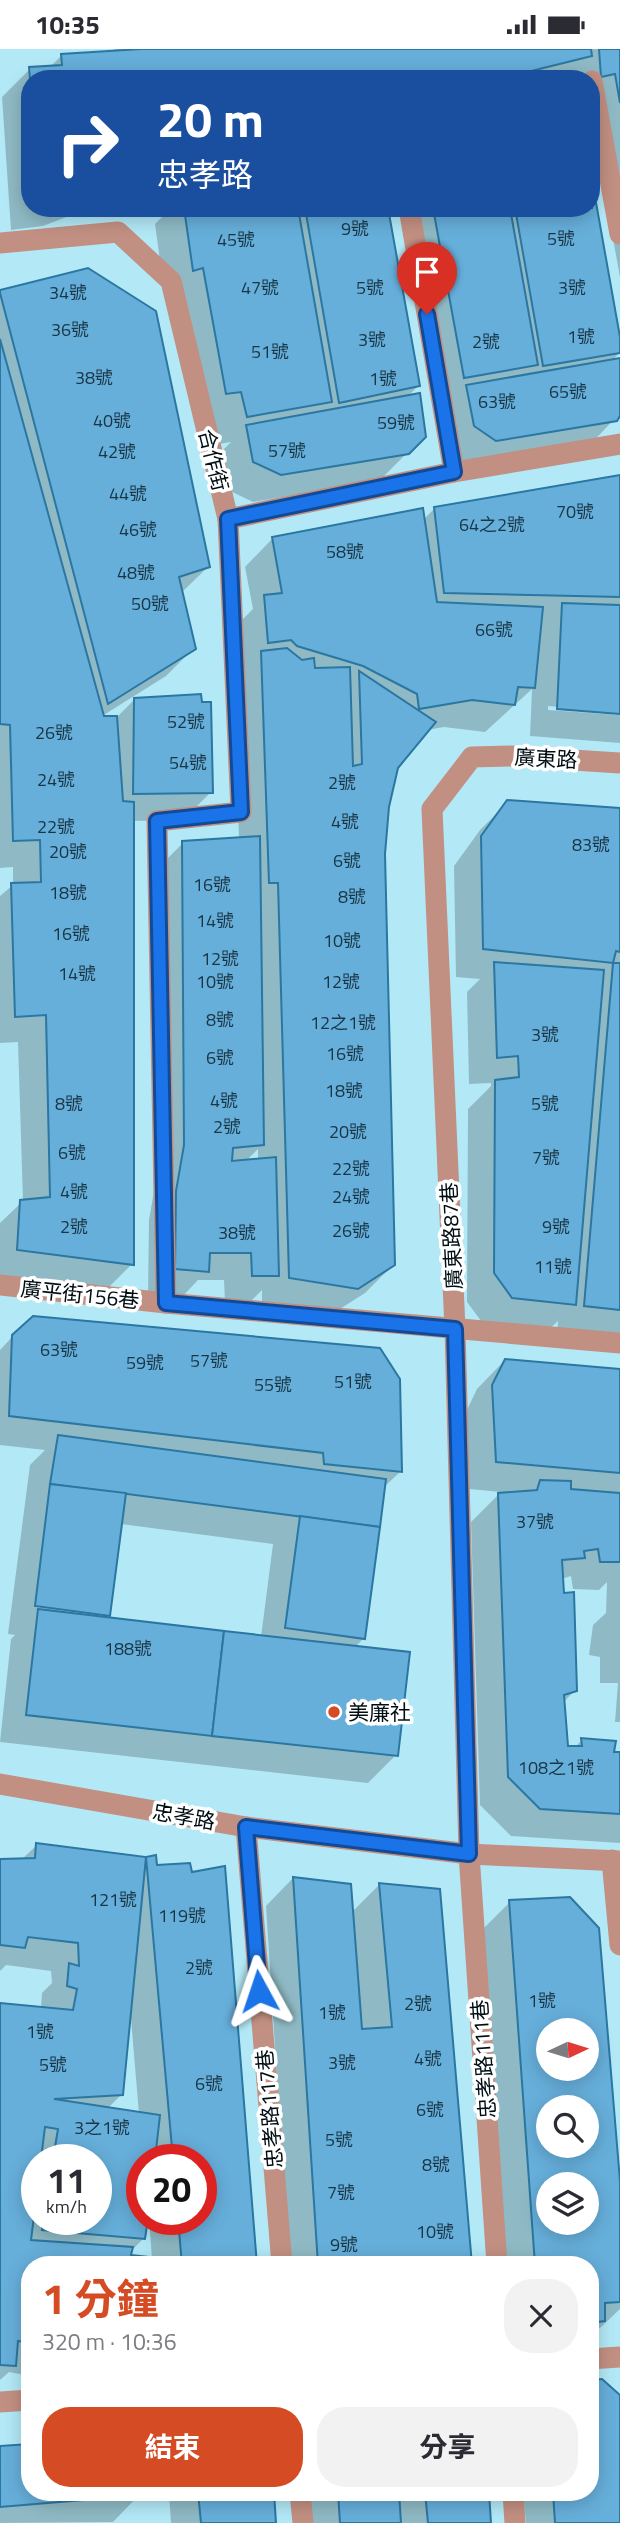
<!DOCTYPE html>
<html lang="zh-TW">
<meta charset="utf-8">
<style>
:root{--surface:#fff;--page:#f2f2f3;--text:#2b2b33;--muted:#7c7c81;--accent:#d54c24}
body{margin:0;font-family:"Titillium Web","Noto Sans TC",sans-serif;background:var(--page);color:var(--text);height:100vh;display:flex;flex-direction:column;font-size:26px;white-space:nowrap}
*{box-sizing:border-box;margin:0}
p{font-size:23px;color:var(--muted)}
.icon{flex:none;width:38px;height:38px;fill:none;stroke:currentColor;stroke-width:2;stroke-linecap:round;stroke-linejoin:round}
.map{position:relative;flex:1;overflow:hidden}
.details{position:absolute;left:21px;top:2207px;width:578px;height:245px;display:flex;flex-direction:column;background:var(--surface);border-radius:28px;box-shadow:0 4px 18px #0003}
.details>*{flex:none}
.top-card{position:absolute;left:21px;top:21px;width:579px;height:147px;border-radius:28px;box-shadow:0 4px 18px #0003;background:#1a4fa0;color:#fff;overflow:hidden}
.needle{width:46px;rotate:86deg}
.tools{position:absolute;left:536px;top:1969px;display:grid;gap:14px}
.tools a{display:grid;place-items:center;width:63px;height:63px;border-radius:50%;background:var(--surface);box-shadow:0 4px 18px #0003;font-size:35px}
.speed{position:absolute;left:21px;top:2095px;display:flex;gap:14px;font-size:35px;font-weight:700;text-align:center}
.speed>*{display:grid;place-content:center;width:91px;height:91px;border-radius:50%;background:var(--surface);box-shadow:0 4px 18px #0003;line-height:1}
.speed small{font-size:18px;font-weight:400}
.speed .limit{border:10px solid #d22;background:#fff;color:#111}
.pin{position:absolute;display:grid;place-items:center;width:60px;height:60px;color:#fff;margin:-72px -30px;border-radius:50% 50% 50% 0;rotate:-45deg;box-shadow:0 0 7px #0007}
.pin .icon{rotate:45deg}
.me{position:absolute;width:77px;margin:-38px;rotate:355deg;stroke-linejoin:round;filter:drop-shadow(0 0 5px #0008)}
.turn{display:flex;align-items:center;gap:24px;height:147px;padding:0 21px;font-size:32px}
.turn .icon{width:91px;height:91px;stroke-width:2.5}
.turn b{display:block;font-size:49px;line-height:60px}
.round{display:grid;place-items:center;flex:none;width:74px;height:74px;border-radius:28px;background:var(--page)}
.headline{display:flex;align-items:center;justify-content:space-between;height:119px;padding:0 21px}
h1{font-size:42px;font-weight:700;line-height:52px;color:var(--accent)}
.action{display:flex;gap:14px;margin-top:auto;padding:14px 21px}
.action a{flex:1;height:80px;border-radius:28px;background:var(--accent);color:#fff;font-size:28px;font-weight:700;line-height:80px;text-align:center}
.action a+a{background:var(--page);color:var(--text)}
.status{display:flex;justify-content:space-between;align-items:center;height:49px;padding:0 35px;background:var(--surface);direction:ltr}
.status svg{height:19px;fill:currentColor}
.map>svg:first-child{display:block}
.shadow{fill:#0003;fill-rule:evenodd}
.building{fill:#66afdb;stroke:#2b77a1;stroke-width:2;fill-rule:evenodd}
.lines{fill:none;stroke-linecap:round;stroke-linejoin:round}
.lane{stroke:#c29082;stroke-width:21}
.route-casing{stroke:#114b97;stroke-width:18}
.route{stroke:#1a73e8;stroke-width:12}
.poi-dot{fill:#d54c24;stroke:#fff;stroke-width:2.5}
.labels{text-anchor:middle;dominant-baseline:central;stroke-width:7;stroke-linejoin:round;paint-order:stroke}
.number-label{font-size:18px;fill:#1a3645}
.street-label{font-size:21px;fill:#000e13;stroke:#fff}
.poi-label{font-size:21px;fill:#000e13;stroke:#fff;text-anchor:start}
</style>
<div class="status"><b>10:35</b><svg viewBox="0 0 49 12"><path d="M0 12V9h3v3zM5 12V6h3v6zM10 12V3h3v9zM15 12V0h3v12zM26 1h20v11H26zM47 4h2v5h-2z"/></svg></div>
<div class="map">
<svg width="620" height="2474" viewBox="0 0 620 2474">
<rect width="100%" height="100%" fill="#b3e9f7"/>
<g class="shadow">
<polygon points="114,0 620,0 620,228 592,75 592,30 572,30 572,24 566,30 30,30 30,159 90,159 43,177 11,181 2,48 30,20 50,18 62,6 115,3"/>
<polygon points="592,141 620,298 620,303 611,313 620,311 620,364 587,399 468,419 447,405 400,159 592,159"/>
<polygon points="171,159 387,159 418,337 406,349 424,387 379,432 253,453 226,440 219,405 231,393 219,395 165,248 155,175"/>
<polygon points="0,243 208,518 181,544 194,599 166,627 99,669 116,669 134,651 211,743 183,771 132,772 132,1215 104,1243 0,1230 0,1174 23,1152 18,993 0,994 0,847 13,836 13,818 0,819"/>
<path d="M620,427v236l-72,-6v4l72,5v28l-90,-7 2,-47 -47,43 -41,-5 -17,3 -31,37 -9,40 -4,47 10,411 -28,28 -36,23 -67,-10v-16l-13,13h-24l-1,-23h-26l-18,19 -32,-2 1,-77 8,-46 -2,-303 28,-28 56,-4 -5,-158 12,-12 -6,1 -3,-45 16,-16 -8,-42 27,-28 151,-19 11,-11zM258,1100v12l-13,1z"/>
<polygon points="508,753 620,761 620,1292 557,1284 558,1272 546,1283 484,1276 467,1253 468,1060 491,1037 491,1034 469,1035 467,943 480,930 456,928 454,817 480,781"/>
<path d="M13,1287l388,135 -18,17 -19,150 -9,9 41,108 -28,28 -368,-41 11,-103 4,-4 -7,-1 22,-169 15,-15 -45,-5v-95zM121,1475l152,20 -12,93 -156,-18 4,-4z"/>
<polygon points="505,1311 620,1322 620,1673 615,1673 618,1634 600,1634 600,1608 589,1606 593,1576 606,1564 607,1533 599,1541 573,1540 571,1527 561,1530 575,1641 563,1654 567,1699 574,1699 582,1691 612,1705 620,1704 620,1794 511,1787 480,1756 471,1473 501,1443 469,1440 465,1365 477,1340"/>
<path d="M37,1796l109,13 10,9 99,398h-225v111l-21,-4 -9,8v-376l41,4 1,-15 10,-10 -1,-12 -45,-6 -6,6v-110l21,-1zM129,1970h2l8,95 -32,-5 14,-14zM37,2110h59v60h-59zM142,2110h59v60h-52l3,40 -24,-2 2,-5 14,-14 2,-19h-4z"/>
<polygon points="293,1829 351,1864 379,1836 471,2216 289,2216 266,1857"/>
<path d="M569,1850l51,303v107l-20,19 -5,1 -5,5v-69h-84l-24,-335 28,-28zM548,1981h38v39h-38zM548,2058h38v38h-38zM548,2135h38v39h-38z"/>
<polygon points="601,2332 620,2348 620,2474 526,2474 524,2452 508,2443 590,2443 590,2333"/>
<polygon points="0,2399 30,2443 140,2443 140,2445 113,2473 0,2474"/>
<polygon points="169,2443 272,2443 275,2474 171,2474"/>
<polygon points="309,2443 487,2443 489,2474 311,2474"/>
</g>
<g class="building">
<polygon points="141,0 591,0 592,7 499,30 30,30 29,18 62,16 61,5"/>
<polygon points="599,0 620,0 620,54 615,25 601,28"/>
<polygon points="592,131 620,288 620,304 543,317 515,159 592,159"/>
<polygon points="184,159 298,159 332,353 247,368 241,343 226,345 203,219 193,222"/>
<polygon points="305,159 388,159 420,337 339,354"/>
<polygon points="433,159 510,159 538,316 464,329"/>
<polygon points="88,219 156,262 210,518 179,528 196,600 108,655 0,244 0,241"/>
<polygon points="0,290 104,667 117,667 123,752 134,753 134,1216 17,1201 20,1151 50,1148 46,966 15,968 11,834 41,833 40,791 13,792 10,676 0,675"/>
<polygon points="620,309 620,367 617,372 496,392 474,377 466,336"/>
<polygon points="420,344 426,388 409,405 281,426 253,413 246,376"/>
<polygon points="620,426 620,548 444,544 434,458"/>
<polygon points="423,459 437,553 543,558 535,639 518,638 515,656 472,651 419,660 417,645 363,617 297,597 291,591 268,594 264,546 282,544 272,488"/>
<polygon points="562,554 620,556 620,665 557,660"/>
<polygon points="287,599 302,611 314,609 315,619 350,618 353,717 362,715 359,622 436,673 398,719 389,758 385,805 395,1216 358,1240 289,1229 278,834 269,834 261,602"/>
<polygon points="201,645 202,653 211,653 213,744 133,745 134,649"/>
<polygon points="507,751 620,759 620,903 616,902 613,914 483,900 481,787"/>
<polygon points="260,787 264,1096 233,1099 232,1112 276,1108 279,1227 252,1227 251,1204 210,1204 209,1223 175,1220 176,1142 184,1096 182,792"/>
<polygon points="494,913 604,921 576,1256 512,1249 494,1224 495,1031 519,1028 518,1007 497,1009"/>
<polygon points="613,914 620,914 620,1261 584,1257"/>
<polygon points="33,1267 380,1299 400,1330 402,1423 324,1415 323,1404 9,1367 12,1286"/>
<polygon points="505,1310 620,1320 620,1424 496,1413 492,1336"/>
<polygon points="58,1386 386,1430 380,1478 50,1435"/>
<polygon points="540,1431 571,1432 571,1440 620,1444 620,1513 600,1513 598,1500 584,1502 585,1509 562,1511 564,1544 574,1543 577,1642 564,1646 568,1697 582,1697 581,1689 616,1692 614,1703 620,1703 620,1765 540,1760 508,1728 498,1444 537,1441"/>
<polygon points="50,1435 126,1444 110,1567 35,1557"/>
<polygon points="300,1467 380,1478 365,1590 285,1579"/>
<polygon points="38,1560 224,1582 212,1687 26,1666"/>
<polygon points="224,1582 410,1603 398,1707 212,1687"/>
<polygon points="36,1794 146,1808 123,2046 54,2050 160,2066 155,2110 142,2110 142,2170 148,2170 145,2190 42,2181 43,2170 96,2170 96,2110 53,2110 58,2080 45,2078 41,2110 37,2110 37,2144 31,2191 133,2198 131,2206 175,2211 176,2216 30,2216 30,2294 18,2292 16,2317 0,2316 0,1954 73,1961 77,1940 67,1937 69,1914 79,1917 78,1894 28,1888 25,1899 0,1896 0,1810 35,1809"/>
<polygon points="156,1806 157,1816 190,1814 192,1823 225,1817 257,2216 182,2216 178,2170 201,2170 201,2110 173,2110 146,1808"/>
<polygon points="293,1828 351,1835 362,1980 392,1978 379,1834 440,1840 472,2216 318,2216"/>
<path d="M570,1848l29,31 21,253v121l-15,1v18l-15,2v-58h-55l-26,-365zM548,1981h38v39h-38zM548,2058h38v38h-38zM548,2135h38v39h-38z"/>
<polygon points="602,2330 620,2346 620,2474 555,2474 553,2443 590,2443 590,2331"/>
<polygon points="30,2395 30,2443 142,2443 142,2446 0,2458 0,2397"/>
<polygon points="198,2443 274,2443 276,2474 201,2474"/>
<polygon points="338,2443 399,2443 401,2474 340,2474"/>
<polygon points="425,2443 489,2443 491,2474 428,2474"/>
</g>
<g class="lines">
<g class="lane">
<polyline points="592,32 620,185"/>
<polyline points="409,159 454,423"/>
<polyline points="0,194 118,183 171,232 228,470 241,763 157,772 166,1254"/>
<polyline points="228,470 454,423 620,395"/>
<polyline points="0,1236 166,1254 620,1294"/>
<polyline points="0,1735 246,1778 469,1805 620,1812"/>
<polyline points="246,1778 282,2216"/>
<polyline points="612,1811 620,1896"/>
<polyline points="497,2216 469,1805 455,1280 432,760 472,708 510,707 620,714"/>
<polyline points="590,2310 620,2308"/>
<polyline points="0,2353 30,2351"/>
<polyline points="300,2443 303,2474"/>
<polyline points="513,2443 515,2474"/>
</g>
</g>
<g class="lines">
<g class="route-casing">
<polyline id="route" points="259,1942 246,1778 469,1805 455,1280 166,1254 157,772 241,763 228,470 454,423 427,265"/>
</g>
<use href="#route" class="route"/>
</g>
<circle class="poi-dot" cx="334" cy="1663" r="7"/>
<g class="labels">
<g class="number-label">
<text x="355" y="179">9號</text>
<text x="561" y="189">5號</text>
<text x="236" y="190">45號</text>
<text x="260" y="238">47號</text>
<text x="370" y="238">5號</text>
<text x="572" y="238">3號</text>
<text x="68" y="243">34號</text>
<text x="70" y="280">36號</text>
<text x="581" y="287">1號</text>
<text x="372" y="290">3號</text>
<text x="486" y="292">2號</text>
<text x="270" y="302">51號</text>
<text x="94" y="328">38號</text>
<text x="383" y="329">1號</text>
<text x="568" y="342">65號</text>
<text x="497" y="352">63號</text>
<text x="112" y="371">40號</text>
<text x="396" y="373">59號</text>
<text x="287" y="401">57號</text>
<text x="117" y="402">42號</text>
<text x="128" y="444">44號</text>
<text x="575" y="462">70號</text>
<text x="492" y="475">64之2號</text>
<text x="138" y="480">46號</text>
<text x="345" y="502">58號</text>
<text x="136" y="523">48號</text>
<text x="150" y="554">50號</text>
<text x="494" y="580">66號</text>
<text x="186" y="672">52號</text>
<text x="54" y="683">26號</text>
<text x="188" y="713">54號</text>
<text x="56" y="730">24號</text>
<text x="342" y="733">2號</text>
<text x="345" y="772">4號</text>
<text x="56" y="777">22號</text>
<text x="591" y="795">83號</text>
<text x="68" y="802">20號</text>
<text x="347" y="811">6號</text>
<text x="212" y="835">16號</text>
<text x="68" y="843">18號</text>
<text x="352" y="847">8號</text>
<text x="215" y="871">14號</text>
<text x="71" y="884">16號</text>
<text x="342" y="891">10號</text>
<text x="220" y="909">12號</text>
<text x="77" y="924">14號</text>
<text x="215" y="932">10號</text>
<text x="341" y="932">12號</text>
<text x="220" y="970">8號</text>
<text x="343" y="973">12之1號</text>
<text x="545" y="985">3號</text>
<text x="345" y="1004">16號</text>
<text x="220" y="1008">6號</text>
<text x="344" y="1041">18號</text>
<text x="224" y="1051">4號</text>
<text x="69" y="1054">8號</text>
<text x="545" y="1054">5號</text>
<text x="227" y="1077">2號</text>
<text x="348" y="1082">20號</text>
<text x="72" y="1103">6號</text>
<text x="546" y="1108">7號</text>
<text x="351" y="1119">22號</text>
<text x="74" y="1142">4號</text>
<text x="351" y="1147">24號</text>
<text x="74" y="1177">2號</text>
<text x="556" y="1177">9號</text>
<text x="351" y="1181">26號</text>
<text x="237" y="1183">38號</text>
<text x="553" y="1217">11號</text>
<text x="59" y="1300">63號</text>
<text x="209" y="1311">57號</text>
<text x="145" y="1313">59號</text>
<text x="353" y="1332">51號</text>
<text x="273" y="1335">55號</text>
<text x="535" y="1472">37號</text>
<text x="128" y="1599">188號</text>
<text x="556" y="1718">108之1號</text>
<text x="113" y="1850">121號</text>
<text x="182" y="1866">119號</text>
<text x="199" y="1918">2號</text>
<text x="542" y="1951">1號</text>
<text x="418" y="1954">2號</text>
<text x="332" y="1963">1號</text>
<text x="40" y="1982">1號</text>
<text x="428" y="2009">4號</text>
<text x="342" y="2013">3號</text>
<text x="53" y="2015">5號</text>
<text x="209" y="2034">6號</text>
<text x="430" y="2060">6號</text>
<text x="102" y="2078">3之1號</text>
<text x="339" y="2090">5號</text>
<text x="436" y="2115">8號</text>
<text x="341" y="2143">7號</text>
<text x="435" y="2182">10號</text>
<text x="344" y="2195">9號</text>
</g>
<g class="street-label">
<text transform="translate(214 411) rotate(76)">合作街</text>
<text transform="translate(546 709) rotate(3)">廣東路</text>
<text transform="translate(451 1187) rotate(-93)">廣東路87巷</text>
<text transform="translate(80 1245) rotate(6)">廣平街156巷</text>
<text transform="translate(184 1767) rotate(10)">忠孝路</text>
<text transform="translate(483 2010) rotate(-94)">忠孝路111巷</text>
<text transform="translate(269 2060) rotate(-95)">忠孝路117巷</text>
</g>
<g class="poi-label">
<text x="348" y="1663">美廉社</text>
</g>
</g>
</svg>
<div class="tools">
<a><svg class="needle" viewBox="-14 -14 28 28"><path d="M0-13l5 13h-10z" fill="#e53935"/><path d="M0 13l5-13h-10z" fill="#7c7c81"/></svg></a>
<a><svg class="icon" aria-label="search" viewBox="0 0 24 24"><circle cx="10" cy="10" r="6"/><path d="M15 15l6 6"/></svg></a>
<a><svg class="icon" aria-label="layers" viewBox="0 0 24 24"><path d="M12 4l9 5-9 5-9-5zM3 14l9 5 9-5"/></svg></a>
</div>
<div class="speed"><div>11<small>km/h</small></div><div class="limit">20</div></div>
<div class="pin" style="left:427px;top:265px;background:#d93025"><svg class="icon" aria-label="arrive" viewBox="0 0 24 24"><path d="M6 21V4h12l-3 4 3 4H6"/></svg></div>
<svg class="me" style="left:259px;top:1942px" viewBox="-20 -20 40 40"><path d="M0-17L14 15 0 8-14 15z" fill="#1a73e8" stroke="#fff" stroke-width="4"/></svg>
<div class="top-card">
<div class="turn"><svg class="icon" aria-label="right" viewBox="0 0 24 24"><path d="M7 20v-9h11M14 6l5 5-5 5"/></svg><div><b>20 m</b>忠孝路</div></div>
</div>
<section class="details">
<div class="headline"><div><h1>1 分鐘</h1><p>320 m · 10:36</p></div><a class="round"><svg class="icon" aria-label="close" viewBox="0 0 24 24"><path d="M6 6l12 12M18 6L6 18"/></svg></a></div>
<div class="action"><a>結束</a><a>分享</a></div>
</section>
</div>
